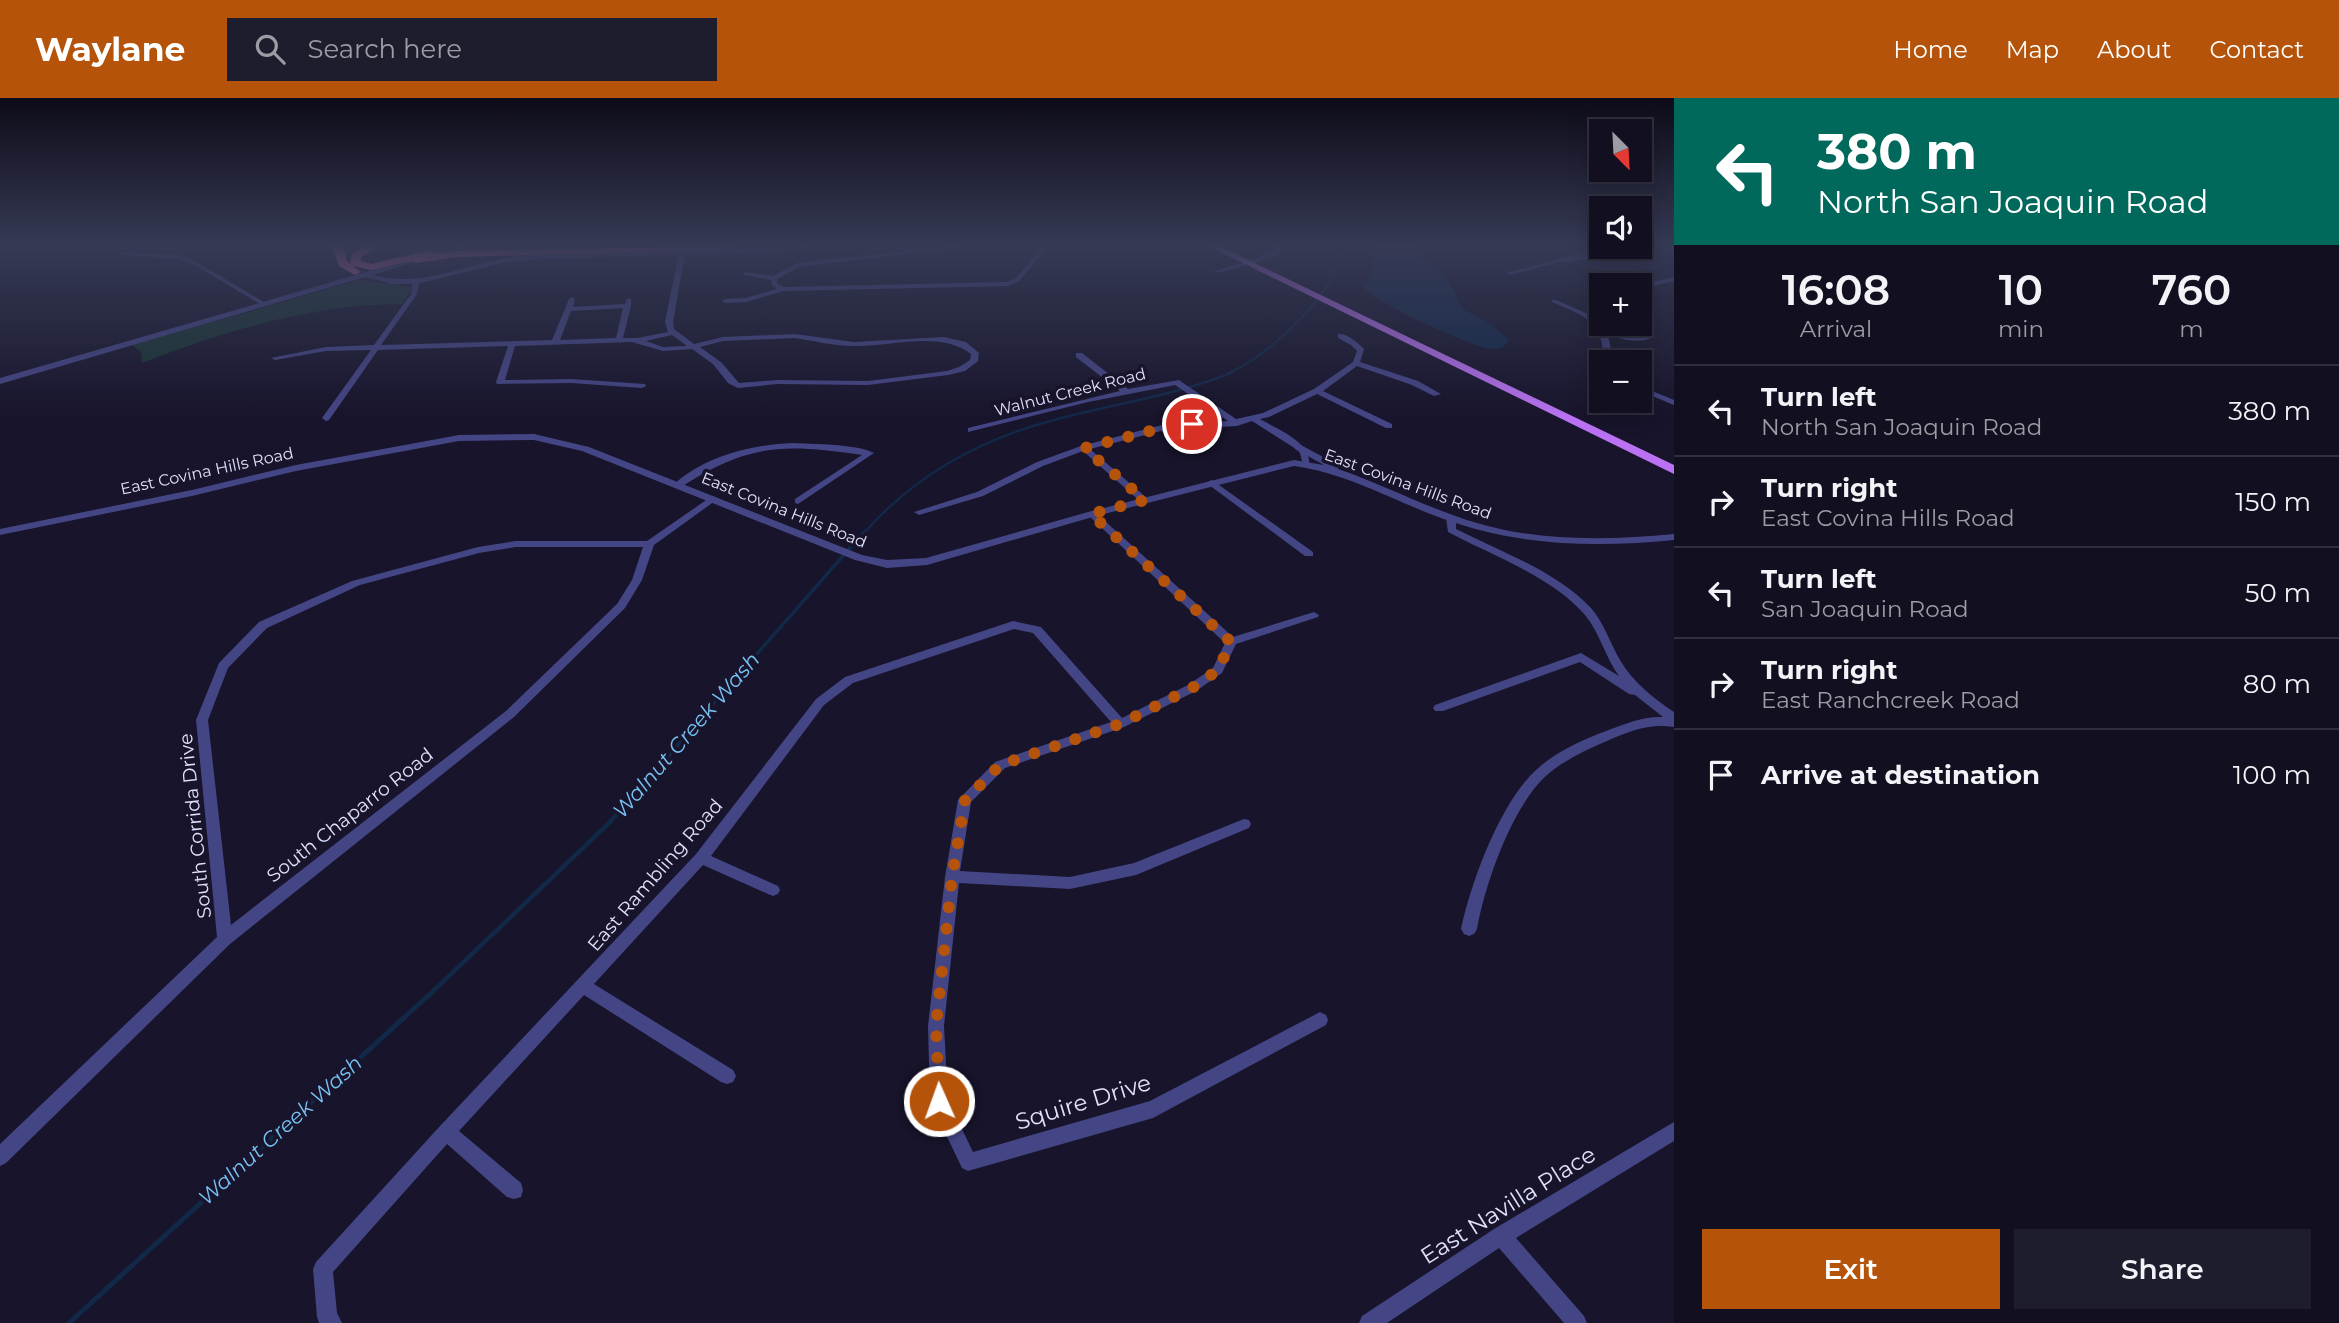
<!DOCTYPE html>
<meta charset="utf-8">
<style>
:root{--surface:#110f20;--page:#1e1d2d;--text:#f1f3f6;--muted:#9c9ca5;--line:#302f3e;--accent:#b45309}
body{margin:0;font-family:Montserrat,sans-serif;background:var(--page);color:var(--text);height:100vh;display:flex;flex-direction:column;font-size:26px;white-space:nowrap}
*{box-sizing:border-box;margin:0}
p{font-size:23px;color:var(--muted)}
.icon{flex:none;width:38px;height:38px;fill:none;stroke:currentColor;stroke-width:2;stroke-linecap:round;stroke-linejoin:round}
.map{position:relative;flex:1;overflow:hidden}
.sheet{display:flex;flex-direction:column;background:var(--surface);width:665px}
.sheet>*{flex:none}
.top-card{background:#00695c;color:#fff;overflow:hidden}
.needle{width:46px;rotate:156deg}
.controls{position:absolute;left:1589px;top:21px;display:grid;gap:14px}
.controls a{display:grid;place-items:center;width:63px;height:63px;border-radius:0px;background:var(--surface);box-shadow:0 4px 18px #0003,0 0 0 2px var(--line);font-size:35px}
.pin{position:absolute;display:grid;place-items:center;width:60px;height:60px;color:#fff;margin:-30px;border:4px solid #fff;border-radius:50%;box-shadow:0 2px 7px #0007}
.me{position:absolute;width:77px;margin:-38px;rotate:358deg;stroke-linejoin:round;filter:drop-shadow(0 0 5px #0008)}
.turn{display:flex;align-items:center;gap:24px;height:147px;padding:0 28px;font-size:32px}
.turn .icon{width:91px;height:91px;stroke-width:2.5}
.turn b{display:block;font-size:49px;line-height:60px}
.eta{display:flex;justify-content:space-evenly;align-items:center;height:119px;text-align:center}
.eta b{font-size:42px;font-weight:600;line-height:49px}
.primary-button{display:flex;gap:14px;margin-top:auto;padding:14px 28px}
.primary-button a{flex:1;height:80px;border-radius:0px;background:var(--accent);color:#fff;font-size:28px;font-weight:600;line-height:80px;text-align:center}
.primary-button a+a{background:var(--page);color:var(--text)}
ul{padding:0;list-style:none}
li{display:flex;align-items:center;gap:21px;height:91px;padding:0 28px;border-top:2px solid var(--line)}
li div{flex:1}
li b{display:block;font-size:26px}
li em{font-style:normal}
header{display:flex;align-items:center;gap:42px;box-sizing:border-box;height:98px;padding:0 35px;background:var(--accent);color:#fff}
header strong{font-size:33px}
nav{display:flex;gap:38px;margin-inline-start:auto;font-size:24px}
.search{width:490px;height:63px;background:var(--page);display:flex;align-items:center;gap:18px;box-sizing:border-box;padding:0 24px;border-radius:0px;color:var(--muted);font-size:26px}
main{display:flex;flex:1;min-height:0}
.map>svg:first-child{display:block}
.green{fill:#183431}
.water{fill:#112847}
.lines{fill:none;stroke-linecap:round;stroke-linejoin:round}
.stream-far4{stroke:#112847;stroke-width:2}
.stream-far3{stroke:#112847;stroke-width:2.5}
.stream-far2{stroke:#112847;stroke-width:3.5}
.stream-far1{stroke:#112847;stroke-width:4.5}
.stream{stroke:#112847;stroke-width:5}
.minor{fill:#444585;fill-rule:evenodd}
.tertiary{fill:#444585;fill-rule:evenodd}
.primary{fill:#ba72f2;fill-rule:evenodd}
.motorway{fill:#f167b2;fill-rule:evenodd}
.route{stroke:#b45309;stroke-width:12;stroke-dasharray:0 21.6}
.labels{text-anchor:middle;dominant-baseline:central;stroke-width:7;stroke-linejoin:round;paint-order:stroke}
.far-street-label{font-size:16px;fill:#e2e1fc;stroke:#17142b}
.street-label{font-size:19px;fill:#e2e1fc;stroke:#17142b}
.water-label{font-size:21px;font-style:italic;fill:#78c2f3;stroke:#17142b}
.near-street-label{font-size:23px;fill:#e2e1fc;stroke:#17142b}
</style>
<header>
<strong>Waylane</strong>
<div class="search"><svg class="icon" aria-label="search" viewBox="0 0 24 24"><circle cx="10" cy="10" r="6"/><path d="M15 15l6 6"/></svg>Search here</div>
<nav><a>Home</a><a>Map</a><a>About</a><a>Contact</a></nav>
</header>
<main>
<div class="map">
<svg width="1674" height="1225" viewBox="0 0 1674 1225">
<rect width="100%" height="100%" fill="#17142b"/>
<path class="green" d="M360,182l53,7 -11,17c-88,0 -178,27 -260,59l-1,-11 -9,-7z"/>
<path class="water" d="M1373,148h46l3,12 22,16 19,35 26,14 19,16 -1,4 -5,5c-6,1 -11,1 -16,0 -22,-5 -111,-45 -123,-61l9,-13z"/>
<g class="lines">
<path class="stream-far4" d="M1228,275c41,-16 111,-83 117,-127"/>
<path class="stream-far3" d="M863,436c50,-57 111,-92 184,-112 62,-18 126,-25 186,-50"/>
<polyline class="stream-far2" points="684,639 864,434"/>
<polyline class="stream-far1" points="428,898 609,725 686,638"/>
<polyline class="stream" points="69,1225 430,896"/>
<g class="minor">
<polygon points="948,148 970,148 799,169 777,181 778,186 784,189 1006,184 1015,181 1038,154 1037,148 1043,148 1044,154 1019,183 1007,188 783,193 746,204 725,205 722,203 725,201 746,200 777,191 772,187 771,182 744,177 744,175 746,174 773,178 797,165"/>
<polygon points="1646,148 1594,161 1562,164 1559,162 1631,149"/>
<path d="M682,153l3,2 -12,69 1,7 20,15 29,-7 72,-3 59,8 90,-5 22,5 13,11 -1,8 -13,10 -17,4 -80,10 -90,-1 -40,4 -10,-5 -15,-19 -21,-15 -29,2 -31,-9 -117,4 -10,34 66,-1 74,5 1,2 -4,2 -71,-5 -74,1 -1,-2 12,-36 -130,4 -49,70 -3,1 -4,-3 49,-68 -45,1 -51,9 -4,-2 55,-11 48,-2 37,-51 2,-12 3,-2 3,2 -2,12 -36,51 171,-5 17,-41 3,-2 3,2 -2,8 52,-3 2,-5h4v7l-8,32h14l31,-6 -3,-10 14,-69zM623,210l-7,30 -56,2 11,-29zM672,237l15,11 -24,1 -17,-6zM795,240c19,3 40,8 59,8 37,1 86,-16 117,8l-1,6 -11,7 -12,4 -79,10 -90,-1 -39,3 -17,-20 -22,-16 23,-6z"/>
<polygon points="123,154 179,157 195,163 267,206 262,207 191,165 178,161 121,157"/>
<polygon points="1248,163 1251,165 1250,166 1218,175 1215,173"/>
<polygon points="1674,179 1674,183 1640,191 1639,187"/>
<path d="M1552,202h4l32,14 17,15c14,-4 35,-1 46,9 -14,6 -29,1 -43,-3l3,14v13h-8c2,-40 -18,-46 -51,-60zM1612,234l26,3 2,1 -8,1z"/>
<path d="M1338,236c11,0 19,8 26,15l-4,13 58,19 23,13 -7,2 -22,-11 -55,-19 -34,25 69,33v4h-6l-69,-34 -48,23 -9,2c17,10 52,23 49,46h-6l-3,-12 -4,-4 -44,-28 -15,5 -67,4 25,18 1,2 -4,3 -31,-22 -71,18 58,50v4h-6l-59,-52 -40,15 -60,30 -64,19 -5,-3 63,-20 60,-30 44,-16 81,-21 66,-4 -53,-36 -87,17 -120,30v-4l152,-37 -44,-34v-4h6l46,36 51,-9 57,39 27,-6 51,-24 39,-27 4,-11 -6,-6 -13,-7z"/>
<polygon points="1640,288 1674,302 1674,307 1640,293"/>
<path d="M792,345c20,1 66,1 82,10l-76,51 -3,-1v-4l67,-44c-79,-11 -112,-12 -181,32h-6l-2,-2c32,-29 77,-40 119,-42z"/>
<polygon points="1212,382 1313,454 1313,458 1305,458 1209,387 1209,383"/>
<path d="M712,398l3,1v4l-61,44 -12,35 -17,28 -111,109 -284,227 -224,219 -6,3v-22l217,-207 -21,-217 23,-57 40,-41 93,-41 126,-34 38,-6h131zM516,449h127l-11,33 -15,24 -111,107 -275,214 -23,-205 20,-52 39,-40 93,-43 119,-32z"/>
<polygon points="1092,413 1095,414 1233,539 1314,514 1319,517 1318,519 1236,546 1222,575 1196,593 1124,629 1005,670 971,704 960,773 1070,779 1134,765 1244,721 1249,722 1251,726 1249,730 1136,777 1070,791 959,785 944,928 948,1002 973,1054 1150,1003 1320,914 1326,917 1328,922 1326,927 1153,1020 968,1073 962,1070 930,1003 928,928 945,779 958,702 995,664 1111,624 1033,535 1014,531 853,585 824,607 711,758 778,788 780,792 778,796 773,798 768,796 703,767 594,886 733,972 736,978 733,984 727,986 721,984 584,897 459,1033 521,1085 523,1092 521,1099 514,1101 507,1099 447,1046 333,1174 337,1215 342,1225 319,1225 317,1219 313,1171 316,1164 440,1028 696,756 816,601 845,579 1013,523 1041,529 1122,620 1188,587 1213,570 1225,545 1089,418 1087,416"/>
<path d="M1451,417l5,3v11c45,23 100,42 135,79 13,15 19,35 29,52 13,22 33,38 54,52v15c-24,-4 -45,4 -67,14 -21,9 -43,19 -60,34 -35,31 -62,109 -70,154l-3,5 -5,2 -5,-2 -3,-5c10,-47 39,-126 75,-159 19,-18 46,-30 70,-39 19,-7 37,-15 57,-14l-28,-22 -6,-1 -49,-32 -137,49h-8l-2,-3 2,-3 146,-52 38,23c-14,-19 -19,-43 -34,-61 -32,-38 -94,-60 -137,-83l-2,-14z"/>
<polygon points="1674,1024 1674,1043 1516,1140 1584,1218 1587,1225 1564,1225 1499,1150 1387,1225 1359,1225 1362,1218 1494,1131"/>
</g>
<g class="tertiary">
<path d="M456,148h11l-94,29c50,13 86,-9 134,-17 11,-2 22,-2 33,-3l281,-9 -72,7 -209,6 -33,3 -91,22h-24l-27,-7 -365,107v-6z"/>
<polygon points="1273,148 1280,148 1279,156 1251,167 1244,165 1273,153"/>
<polygon points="1605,149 1616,149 1510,177 1506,175"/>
<path d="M534,336l55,13 273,108 25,5 39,-2 162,-46 206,-52 30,5 -29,-16 -1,-2 5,-3 39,21v4c47,16 91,40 139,54 64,19 132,17 197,11v6c-80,8 -157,6 -233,-22 -49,-18 -95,-45 -147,-52l-198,50 -169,49 -40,3 -32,-8 -273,-109 -48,-11 -75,1 -163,30 -104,25 -192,39v-6l192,-39 104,-25 163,-30z"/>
</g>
<polygon class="primary" points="1208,148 1219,148 1674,367 1674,376"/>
<polygon class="motorway" points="331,148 342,148 348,164 350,166 352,155 365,148 379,148 361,159 361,163 371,166 429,152 434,156 457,153 738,148 733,151 457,159 416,165 411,163 371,172 353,168 361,174 355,177 339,168"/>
</g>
<linearGradient id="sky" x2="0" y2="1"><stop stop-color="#0d0b18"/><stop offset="0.46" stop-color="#363a55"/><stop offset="1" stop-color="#363a55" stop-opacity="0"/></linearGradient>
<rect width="1674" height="320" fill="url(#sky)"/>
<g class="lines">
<polyline class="route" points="939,1003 936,928 952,779 965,702 1000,667 1120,626 1192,590 1218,572 1231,544 1091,416 1145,402 1084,350 1162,330 1192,326"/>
</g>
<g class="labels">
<g class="far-street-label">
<text transform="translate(1070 294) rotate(-14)">Walnut Creek Road</text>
<text transform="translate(207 373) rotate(-12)">East Covina Hills Road</text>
<text transform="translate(1408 386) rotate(20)">East Covina Hills Road</text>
<text transform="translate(784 412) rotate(22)">East Covina Hills Road</text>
</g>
<g class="street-label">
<text transform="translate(350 717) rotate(-38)">South Chaparro Road</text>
<text transform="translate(195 728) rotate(-96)">South Corrida Drive</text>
<text transform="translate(655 777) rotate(-49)">East Rambling Road</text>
</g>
<g class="water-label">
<text transform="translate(686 637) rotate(-49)">Walnut Creek Wash</text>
<text transform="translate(280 1032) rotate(-42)">Walnut Creek Wash</text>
</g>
<g class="near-street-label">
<text transform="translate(1083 1004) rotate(-17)">Squire Drive</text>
<text transform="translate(1508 1107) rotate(-32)">East Navilla Place</text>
</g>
</g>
</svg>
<div class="controls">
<a><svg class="needle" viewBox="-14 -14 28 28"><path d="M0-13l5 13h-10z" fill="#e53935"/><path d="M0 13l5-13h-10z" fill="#9c9ca5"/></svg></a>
<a><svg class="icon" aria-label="sound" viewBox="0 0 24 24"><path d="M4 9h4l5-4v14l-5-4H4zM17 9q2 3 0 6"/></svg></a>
<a>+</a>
<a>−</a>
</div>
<div class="pin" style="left:1192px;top:326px;background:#d93025"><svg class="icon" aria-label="arrive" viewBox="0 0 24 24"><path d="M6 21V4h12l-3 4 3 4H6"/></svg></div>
<svg class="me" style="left:939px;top:1003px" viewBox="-20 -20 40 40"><circle r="17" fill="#b45309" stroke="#fff" stroke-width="3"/><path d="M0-11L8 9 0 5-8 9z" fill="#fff"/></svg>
</div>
<section class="sheet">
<div class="top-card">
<div class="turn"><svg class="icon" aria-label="left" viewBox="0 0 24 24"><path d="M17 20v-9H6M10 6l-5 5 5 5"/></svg><div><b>380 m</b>North San Joaquin Road</div></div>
</div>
<div class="eta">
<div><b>16:08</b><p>Arrival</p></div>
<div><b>10</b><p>min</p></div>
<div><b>760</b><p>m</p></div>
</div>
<ul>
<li><svg class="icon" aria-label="left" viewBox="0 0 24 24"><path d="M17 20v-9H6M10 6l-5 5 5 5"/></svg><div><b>Turn left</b><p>North San Joaquin Road</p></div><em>380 m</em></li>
<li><svg class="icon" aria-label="right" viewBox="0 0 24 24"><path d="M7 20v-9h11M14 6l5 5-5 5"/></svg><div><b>Turn right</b><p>East Covina Hills Road</p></div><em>150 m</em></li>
<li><svg class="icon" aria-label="left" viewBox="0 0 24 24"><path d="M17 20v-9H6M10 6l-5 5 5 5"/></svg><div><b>Turn left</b><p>San Joaquin Road</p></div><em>50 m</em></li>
<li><svg class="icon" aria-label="right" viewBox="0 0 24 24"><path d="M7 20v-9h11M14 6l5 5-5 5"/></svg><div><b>Turn right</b><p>East Ranchcreek Road</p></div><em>80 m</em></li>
<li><svg class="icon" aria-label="arrive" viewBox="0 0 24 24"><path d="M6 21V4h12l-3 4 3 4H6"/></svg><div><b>Arrive at destination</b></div><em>100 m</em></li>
</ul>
<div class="primary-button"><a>Exit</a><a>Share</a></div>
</section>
</main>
